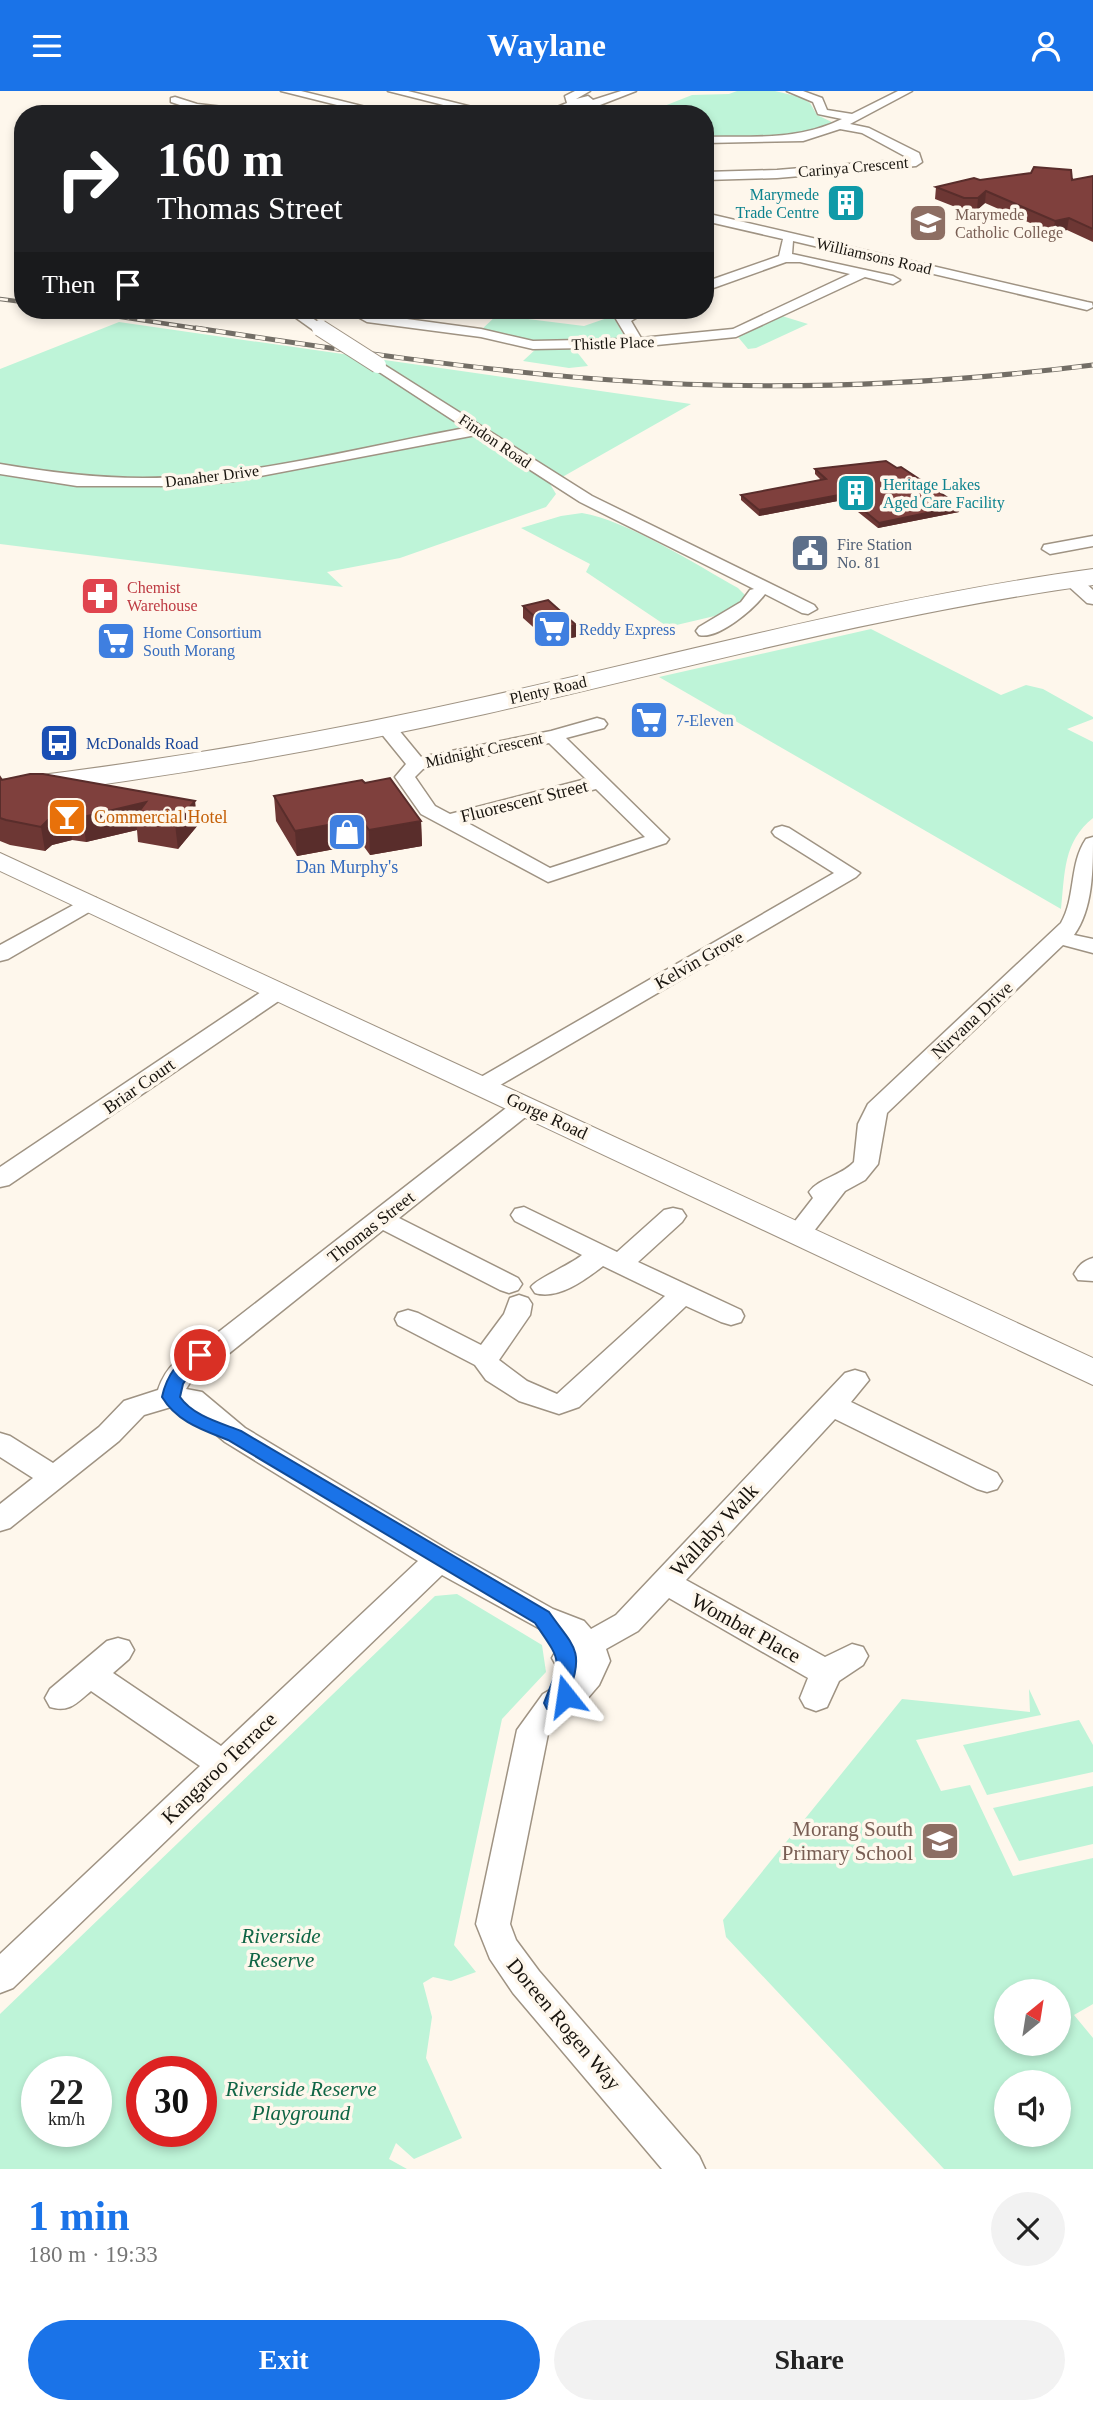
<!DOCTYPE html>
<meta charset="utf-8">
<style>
:root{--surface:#fff;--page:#f2f2f2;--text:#222;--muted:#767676;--accent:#1a73e8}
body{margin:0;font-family:Georgia,serif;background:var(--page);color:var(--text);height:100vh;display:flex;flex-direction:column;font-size:26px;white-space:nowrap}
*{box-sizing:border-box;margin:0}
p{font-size:23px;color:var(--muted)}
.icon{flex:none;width:38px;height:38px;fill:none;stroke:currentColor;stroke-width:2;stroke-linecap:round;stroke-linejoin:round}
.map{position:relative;height:2078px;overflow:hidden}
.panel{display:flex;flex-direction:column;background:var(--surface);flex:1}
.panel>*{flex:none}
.top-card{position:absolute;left:14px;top:14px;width:700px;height:214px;border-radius:28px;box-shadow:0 4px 10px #0003;background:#202124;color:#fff;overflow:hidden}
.needle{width:46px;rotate:30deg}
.tools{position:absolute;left:994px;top:1888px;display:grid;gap:14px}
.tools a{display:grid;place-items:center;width:77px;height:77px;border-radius:50%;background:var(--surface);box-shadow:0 4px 10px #0003;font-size:35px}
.speed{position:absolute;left:21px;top:1965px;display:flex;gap:14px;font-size:35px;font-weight:700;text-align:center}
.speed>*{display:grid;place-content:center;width:91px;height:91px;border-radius:50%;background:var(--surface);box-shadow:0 4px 10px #0003;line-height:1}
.speed small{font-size:18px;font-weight:400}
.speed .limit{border:10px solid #d22;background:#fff;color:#111}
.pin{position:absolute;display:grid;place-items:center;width:60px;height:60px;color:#fff;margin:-30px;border:4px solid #fff;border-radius:50%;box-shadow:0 2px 7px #0007}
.me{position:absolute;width:77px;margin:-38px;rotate:345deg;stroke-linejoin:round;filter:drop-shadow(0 0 5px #0008)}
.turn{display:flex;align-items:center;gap:24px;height:147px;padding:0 28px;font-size:32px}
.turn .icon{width:91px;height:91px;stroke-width:2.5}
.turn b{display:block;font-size:49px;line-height:60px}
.then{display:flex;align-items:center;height:66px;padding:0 28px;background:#0003;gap:14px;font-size:26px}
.round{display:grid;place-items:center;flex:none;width:74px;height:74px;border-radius:37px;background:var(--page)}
.head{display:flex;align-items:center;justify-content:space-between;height:119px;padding:0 28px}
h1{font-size:42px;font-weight:600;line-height:52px;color:var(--accent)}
.primary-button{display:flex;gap:14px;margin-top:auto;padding:14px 28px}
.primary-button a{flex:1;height:80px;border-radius:42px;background:var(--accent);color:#fff;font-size:28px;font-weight:600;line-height:80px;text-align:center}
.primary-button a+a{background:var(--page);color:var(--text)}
header{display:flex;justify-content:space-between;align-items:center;height:91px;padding:0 28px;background:var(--accent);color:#fff;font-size:32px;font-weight:600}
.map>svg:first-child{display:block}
.green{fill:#bef4d8;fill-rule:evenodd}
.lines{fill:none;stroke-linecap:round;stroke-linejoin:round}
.minor-casing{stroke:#9f9383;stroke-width:3}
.major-casing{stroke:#9f9383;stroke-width:2}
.highway-casing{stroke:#9f9383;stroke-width:2}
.minor{fill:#fff;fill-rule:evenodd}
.major{fill:#fff;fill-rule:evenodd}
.highway{fill:#fff;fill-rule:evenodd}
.rail-far1-casing{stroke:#736e66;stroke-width:4.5}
.rail-casing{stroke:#736e66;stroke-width:5}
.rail-far1{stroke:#fef7ec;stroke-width:2.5;stroke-dasharray:8;stroke-linecap:butt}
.rail{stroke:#fef7ec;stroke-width:3.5;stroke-dasharray:10;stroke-linecap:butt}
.minor-bridge-far1-casing{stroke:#9f9383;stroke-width:14;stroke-linecap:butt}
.minor-bridge-casing{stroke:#9f9383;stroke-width:18;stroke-linecap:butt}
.minor-bridge-far1{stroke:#fff;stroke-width:12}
.minor-bridge{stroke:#fff;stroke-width:16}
.wall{fill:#6d3734}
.shaded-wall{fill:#592d2b}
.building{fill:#7f403d;stroke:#592d2b;stroke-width:2}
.route{fill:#1a73e8;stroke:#114b97;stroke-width:2}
.labels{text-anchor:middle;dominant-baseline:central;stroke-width:7;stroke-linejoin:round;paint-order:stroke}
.far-street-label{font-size:16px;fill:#19150f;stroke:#fef7ec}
.far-culture-label{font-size:16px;fill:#0d838f;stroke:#fef7ec;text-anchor:end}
.far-education-label{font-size:16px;fill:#785e54;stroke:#fef7ec;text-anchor:start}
.far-service-label{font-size:16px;fill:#4e5e75;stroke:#fef7ec;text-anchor:start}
.far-health-label{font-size:16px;fill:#be3a42;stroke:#fef7ec;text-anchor:start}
.far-shop-label{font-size:16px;fill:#366cbe;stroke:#fef7ec;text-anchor:start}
.far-transit-label{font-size:16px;fill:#164399;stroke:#fef7ec;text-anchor:start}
.street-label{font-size:18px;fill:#19150f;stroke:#fef7ec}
.food-label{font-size:18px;fill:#c56008;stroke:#fef7ec;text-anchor:start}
.shop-label{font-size:18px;fill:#366cbe;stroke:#fef7ec}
.near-street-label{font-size:21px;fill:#19150f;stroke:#fef7ec}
.near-education-label{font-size:21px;fill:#785e54;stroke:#fef7ec;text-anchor:end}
.near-park-label{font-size:21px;font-style:italic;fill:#0f6545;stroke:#fef7ec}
</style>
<header><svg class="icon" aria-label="menu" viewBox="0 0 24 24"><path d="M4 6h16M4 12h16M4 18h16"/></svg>Waylane<svg class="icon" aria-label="person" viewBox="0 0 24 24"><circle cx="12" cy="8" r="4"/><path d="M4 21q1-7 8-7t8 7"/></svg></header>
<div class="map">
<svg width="1093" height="2078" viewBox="0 0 1093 2078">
<rect width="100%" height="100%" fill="#fef7ec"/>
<g class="green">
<polygon points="737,0 775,0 800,6 810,12 817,24 836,33 806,44 705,48 705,23 644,23 692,4 729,3"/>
<polygon points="497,224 584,235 613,225 627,250 535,251 481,239"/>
<polygon points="782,225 808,233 756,257 748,258 738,246"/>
<polygon points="119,231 691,313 550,393 556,403 546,416 400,467 327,481 343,496 0,453 0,278"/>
<polygon points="573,256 588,275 569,277 523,270 537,257"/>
<path d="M582,422c44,7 115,52 156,75l7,7v6l-26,14 -51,12 -82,-55 4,-8 -69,-36 40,-12z"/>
<path d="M871,538l130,66 25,-10 17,4 50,28v2l-26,10 26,13v76c-30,24 -28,55 -32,91l-402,-232z"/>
<path d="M457,1503l85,51 4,27 -44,47 -48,226 22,27 -25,9 -18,-4 -10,6 9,34 -6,41 36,80 -48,21 -18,-16 -7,16 18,10h-407v-155l435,-418zM37,1981h59v59h-59zM142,1981h59v59h-59z"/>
<path d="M1029,1598l12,26 -125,25 25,51 29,-6 43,91 80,-18v146l-19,11 19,23v131h-149l-218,-232 -3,-17 179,-221 128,13zM1006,1900h53v53h-53zM1006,1992h53v52h-53z"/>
<polygon points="1079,1629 1093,1654 1093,1681 987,1704 963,1654"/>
<polygon points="1093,1695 1093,1753 1019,1770 993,1717"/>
</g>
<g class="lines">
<g class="minor-casing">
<g id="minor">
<polygon points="281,0 301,0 394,23 373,23"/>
<polygon points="388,0 408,0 500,23 479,23"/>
<polygon points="575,0 590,0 576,8 588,5 593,9 621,0 636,0 600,14 577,15 557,23 540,23 567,12 565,5"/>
<path d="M787,0h16l19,7 5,12 25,4 46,-23h14l-62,33 19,4 50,25 3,9 -6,4 -139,12 -72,2v-8l72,-2 133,-11 -48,-26 -22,-4 -37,12 -98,2v-6c49,-1 92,4 137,-18l-24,-5 -5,-12z"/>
<polygon points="175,6 197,13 259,20 264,23 195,19 171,11 171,7"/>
<path d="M705,122l382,89 5,1 1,4 -6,3 -294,-69 -1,13 101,22 7,4 -7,4 -28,-7 -129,60 -99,10 -104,2 -52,-12 -114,-15 -20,-11 15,-1 8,4 111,15 52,12 95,-2 -12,-20c9,-10 20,-9 33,-9l-18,11 10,17 92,-9 117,-55 -50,-12h-14l-81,29v-9l74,-26 4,-17 -78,-18z"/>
<polygon points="285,219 301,219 325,236 318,240 313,239"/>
<path d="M378,270l214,135 222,109 3,4 -9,5 -6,-1 -37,-19c-11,15 -47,46 -66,41l-3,-4 3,-4 42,-25 9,-12 4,-1 -174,-87 -104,-67 -242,46 -46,5h-111l-77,-12v-10c48,8 95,14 143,14 104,0 220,-31 322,-50l-92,-60 -2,-3 2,-3z"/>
<polygon points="1093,445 1093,455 1050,463 1042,458 1044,454"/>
<polygon points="1072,484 1078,485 1093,499 1093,513 1087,512 1066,493 1063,489"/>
<path d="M597,627l7,2 3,4 -3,4 -38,10 103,101 -3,4 -118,39 -127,-68 -26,-37 11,-13 -30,-37 3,-4h14l28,34 130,-26zM549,652l37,36 -136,35 -15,-8 -20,-29 8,-8zM596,698l49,48 -95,31 -84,-46z"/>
<polygon points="782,735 789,737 860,782 856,786 490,1000 482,1002 474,1000 470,995 474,990 834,782 775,745 772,741 775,737"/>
<path d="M1093,746c0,32 0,72 -19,98l19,4v14l-30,-8 -176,168 -9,51 -13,16 -20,11 -38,49 -9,2 -9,-2 -4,-6 28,-36 -4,-6c10,-14 32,-16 45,-30l4,-38 10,-20 193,-181c15,-26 8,-59 25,-84z"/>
<polygon points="88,806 96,807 99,812 96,817 8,868 0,870 0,854"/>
<polygon points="278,893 286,895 289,900 286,905 9,1094 0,1096 0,1076 270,895"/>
<path d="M524,1008l9,2 3,5 -3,5 -134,107 119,60 4,6 -4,6 -9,3 -9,-3 -117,-60 -156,125 -31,18 -10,16 16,3 43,36 205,123 103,58 31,12 7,8 25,-14 229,-242 10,-3 10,3 4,7 -18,22 146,71 5,8 -5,8 -10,3 -10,-3 -142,-70 -149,161 139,77 27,-13 11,3 5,9 -5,9 -24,16 -12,26 -11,4 -11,-4 -5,-9 8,-20 -139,-80 -31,33 -32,18 4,12 -11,24 -12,14 -22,13 -17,22 -38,190 6,16 23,31 160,185 6,13h-43l-149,-176 -23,-34 -14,-35 41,-194 26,-36 22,-13 10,-13 -7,2 -11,-3 -5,-9 5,-9 9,-6 -124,-68 -429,413 -13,5v-39l200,-188 -109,-75c-14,12 -22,22 -41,16l-5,-9 5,-9 57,-48 11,-3 11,3 5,9 -5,9 -16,14 108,73 197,-185 -193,-119 -40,-34 -14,-1 -27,8 -25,26 -109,87 -10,3v-27l33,-26 -33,-21v-24l10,3 43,27 46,-36 25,-26 34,-11c8,-25 26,-38 49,-49l308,-240z"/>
<path d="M524,1116l93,45 47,-42 9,-2 9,2 4,6 -4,6 -44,40 103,48 3,6 -3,6 -10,3 -10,-3 -35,-16 -107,101 -20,7 -40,-13 -33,-21 -11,-15 -77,-40 -3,-6 3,-6 10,-3 10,3 63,32 23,-31 6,-16 9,-3 9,3 4,6 -2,11 -31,45 28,21 30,13 108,-98 -62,-30c-18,14 -45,34 -68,27l-4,-6c5,-8 39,-22 51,-32l-67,-34 -4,-6 4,-6z"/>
<path d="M1093,1167v23l-15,-1 -4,-6c5,-9 9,-13 19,-16z"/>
</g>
</g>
<g class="major-casing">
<polygon id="major" points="0,762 1093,1267 1093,1294 0,780"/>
</g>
<g class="highway-casing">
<path id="highway" d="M1093,478v16c-206,28 -406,83 -608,129 -160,36 -321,64 -485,84v-18c164,-19 324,-47 485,-83 202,-45 402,-100 608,-128z"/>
</g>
<use href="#minor" class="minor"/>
<use href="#major" class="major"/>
<use href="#highway" class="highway"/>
<g class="rail-far1-casing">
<g id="rail-far1">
<polyline points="0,208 23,211"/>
<polyline points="74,219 208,239"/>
</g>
</g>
<g class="rail-casing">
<path id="rail" d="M196,237c138,21 276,42 416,52 161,12 321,5 481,-15"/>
</g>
<use href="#rail-far1" class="rail-far1"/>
<use href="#rail" class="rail"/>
<g class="minor-bridge-far1-casing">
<polyline id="minor-bridge-far1" points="318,236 322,239"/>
</g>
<g class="minor-bridge-casing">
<polyline id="minor-bridge" points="320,237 378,274"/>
</g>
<use href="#minor-bridge-far1" class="minor-bridge-far1"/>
<use href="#minor-bridge" class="minor-bridge"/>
</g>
<g class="wall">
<polygon points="1093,85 1093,151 1067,139 1053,142 985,112 977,119 963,119 935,108 936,96 980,89 1072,89"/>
<polygon points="815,378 959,421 878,437 843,409 759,425 741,409 741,404 821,389 815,383"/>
<polygon points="523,515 576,534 576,546 550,551 523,527"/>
<polygon points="0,686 2,689 198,734 178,758 138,751 137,739 86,751 72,749 52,754 45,760 10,754 0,750"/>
<polygon points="365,692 421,730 422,755 370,764 362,753 297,765 276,730 274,705"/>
</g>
<g class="shaded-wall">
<polygon points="986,100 985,112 977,119 978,107"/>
<polygon points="1069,127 1067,139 1053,142 1055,130"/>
<polygon points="844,403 843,409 759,425 759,419"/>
<polygon points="960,415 959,421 878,437 879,432"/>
<polygon points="576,534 576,546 550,551 550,540"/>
<polygon points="195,710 198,734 178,758 175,733"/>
<polygon points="146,711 135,726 137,739 86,751 83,726"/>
<polygon points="69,724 72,749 52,754 45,760 41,736 48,729"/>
<polygon points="361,728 362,753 297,765 295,740"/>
<polygon points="421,730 422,755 370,764 369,739"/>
</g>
<g class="building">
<polygon points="1034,76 1071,79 1072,89 1093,85 1093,138 1069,127 1055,130 986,100 978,107 964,107 936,96 974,87 980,89 1031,82"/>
<polygon points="886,370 897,377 901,376 960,415 879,432 844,403 759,419 741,404 826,388 815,378"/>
<polygon points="548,509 576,534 550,540 523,515"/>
<polygon points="30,683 43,683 195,710 175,733 135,726 146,711 83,726 69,724 48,729 41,736 6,729 0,727 0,686 2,689"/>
<polygon points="390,687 421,730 369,739 361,728 295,740 274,705 362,689 365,692"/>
</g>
<path class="route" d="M200,1258l9,6 -20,20 -6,9 -3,13c13,19 41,26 61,34l308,181c22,32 36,37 21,77l6,7 -3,6 -19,9 -7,-2 -3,-6c18,-46 18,-40 -9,-80l-307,-183c-25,-10 -51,-18 -66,-43 4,-20 18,-42 38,-48z"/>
<defs>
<g id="building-square" transform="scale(2.0125)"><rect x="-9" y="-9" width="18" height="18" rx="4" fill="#0f9aa8" stroke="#fef7ec"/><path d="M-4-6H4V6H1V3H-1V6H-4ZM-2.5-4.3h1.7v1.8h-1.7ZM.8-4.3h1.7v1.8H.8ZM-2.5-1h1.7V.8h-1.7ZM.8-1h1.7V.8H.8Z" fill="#fff"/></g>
<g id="school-square" transform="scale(2.0125)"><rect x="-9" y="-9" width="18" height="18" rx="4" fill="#8d6e63" stroke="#fef7ec"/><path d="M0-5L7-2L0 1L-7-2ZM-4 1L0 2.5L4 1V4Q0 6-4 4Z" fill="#fff"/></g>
<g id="civic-square" transform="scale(2.0125)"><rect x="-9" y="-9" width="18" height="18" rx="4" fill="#5c6f8a" stroke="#fef7ec"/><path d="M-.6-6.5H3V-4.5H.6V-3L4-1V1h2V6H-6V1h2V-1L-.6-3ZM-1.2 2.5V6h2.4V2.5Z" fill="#fff"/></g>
<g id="pharmacy-square" transform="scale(2.0125)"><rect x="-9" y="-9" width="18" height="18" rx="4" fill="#e0444e" stroke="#fef7ec"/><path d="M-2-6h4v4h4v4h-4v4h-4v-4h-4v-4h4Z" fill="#fff"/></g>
<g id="supermarket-square" transform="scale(2.0125)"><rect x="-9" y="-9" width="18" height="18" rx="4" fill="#3f7fe0" stroke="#fef7ec"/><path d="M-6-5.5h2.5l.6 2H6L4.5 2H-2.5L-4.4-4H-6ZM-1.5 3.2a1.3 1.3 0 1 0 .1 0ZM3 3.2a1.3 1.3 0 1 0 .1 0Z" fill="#fff"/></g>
<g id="bus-square" transform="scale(2.0125)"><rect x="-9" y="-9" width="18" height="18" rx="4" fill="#1a4fb4" stroke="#fef7ec"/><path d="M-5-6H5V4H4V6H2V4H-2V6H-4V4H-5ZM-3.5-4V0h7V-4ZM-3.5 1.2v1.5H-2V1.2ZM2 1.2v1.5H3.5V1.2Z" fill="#fff"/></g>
<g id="bar-square" transform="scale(2.0125)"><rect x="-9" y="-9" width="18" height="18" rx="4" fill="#e8710a" stroke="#fef7ec"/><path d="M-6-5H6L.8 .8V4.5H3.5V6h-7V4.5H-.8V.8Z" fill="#fff"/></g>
<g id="shop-square" transform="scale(2.0125)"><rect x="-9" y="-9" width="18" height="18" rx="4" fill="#3f7fe0" stroke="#fef7ec"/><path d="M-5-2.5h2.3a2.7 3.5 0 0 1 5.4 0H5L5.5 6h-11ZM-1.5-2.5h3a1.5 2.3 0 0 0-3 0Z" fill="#fff"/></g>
</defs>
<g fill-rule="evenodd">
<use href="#building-square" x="846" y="112"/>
<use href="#school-square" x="928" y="132"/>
<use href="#building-square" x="856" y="402"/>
<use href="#civic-square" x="810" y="462"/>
<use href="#pharmacy-square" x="100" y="505"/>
<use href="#supermarket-square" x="552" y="538"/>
<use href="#supermarket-square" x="116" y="550"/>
<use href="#supermarket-square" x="649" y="629"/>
<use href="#bus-square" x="59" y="652"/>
<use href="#bar-square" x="67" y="726"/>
<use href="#shop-square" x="347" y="741"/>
<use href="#school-square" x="940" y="1750"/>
</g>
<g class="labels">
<g class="far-street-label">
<text transform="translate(853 76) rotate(-5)">Carinya Crescent</text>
<text transform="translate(874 165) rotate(13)">Williamsons Road</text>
<text transform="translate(613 252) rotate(-2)">Thistle Place</text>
<text transform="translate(495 350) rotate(34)">Findon Road</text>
<text transform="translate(212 385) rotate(-7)">Danaher Drive</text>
<text transform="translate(548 599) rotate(-13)">Plenty Road</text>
<text transform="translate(484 659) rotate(-12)">Midnight Crescent</text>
</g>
<g class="far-culture-label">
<text x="819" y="103">Marymede<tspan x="819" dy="18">Trade Centre</tspan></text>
<text x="883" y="393" text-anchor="start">Heritage Lakes<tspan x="883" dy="18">Aged Care Facility</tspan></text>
</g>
<g class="far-education-label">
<text x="955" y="123">Marymede<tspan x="955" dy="18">Catholic College</tspan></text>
</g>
<g class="far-service-label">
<text x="837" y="453">Fire Station<tspan x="837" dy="18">No. 81</tspan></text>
</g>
<g class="far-health-label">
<text x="127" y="496">Chemist<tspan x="127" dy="18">Warehouse</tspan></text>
</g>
<g class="far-shop-label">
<text x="579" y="538">Reddy Express</text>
<text x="143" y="541">Home Consortium<tspan x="143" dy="18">South Morang</tspan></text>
<text x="676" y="629">7-Eleven</text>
</g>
<g class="far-transit-label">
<text x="86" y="652">McDonalds Road</text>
</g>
<g class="street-label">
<text transform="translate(524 710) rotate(-14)">Fluorescent Street</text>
<text transform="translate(699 869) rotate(-30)">Kelvin Grove</text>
<text transform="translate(972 929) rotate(-43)">Nirvana Drive</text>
<text transform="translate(139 995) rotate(-35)">Briar Court</text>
<text transform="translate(547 1025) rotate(25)">Gorge Road</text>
<text transform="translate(371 1136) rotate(-38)">Thomas Street</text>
</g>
<g class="food-label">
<text x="94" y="726">Commercial Hotel</text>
</g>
<g class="shop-label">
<text x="347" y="776">Dan Murphy's</text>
</g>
<g class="near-street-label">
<text transform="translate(714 1439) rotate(-47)">Wallaby Walk</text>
<text transform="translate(746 1537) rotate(29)">Wombat Place</text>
<text transform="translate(219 1677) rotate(-44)">Kangaroo Terrace</text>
<text transform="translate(564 1933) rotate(50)">Doreen Rogen Way</text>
</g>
<g class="near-education-label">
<text x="913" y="1738">Morang South<tspan x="913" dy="24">Primary School</tspan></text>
</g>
<g class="near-park-label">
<text x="281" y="1845">Riverside<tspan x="281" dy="24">Reserve</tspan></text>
<text x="301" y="1998">Riverside Reserve<tspan x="301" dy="24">Playground</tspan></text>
</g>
</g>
</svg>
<div class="tools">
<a><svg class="needle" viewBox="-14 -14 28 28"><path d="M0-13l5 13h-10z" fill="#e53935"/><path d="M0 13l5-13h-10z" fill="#767676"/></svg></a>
<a><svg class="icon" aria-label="sound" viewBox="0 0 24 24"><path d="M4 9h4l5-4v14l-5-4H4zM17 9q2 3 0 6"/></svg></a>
</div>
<div class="speed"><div>22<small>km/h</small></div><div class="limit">30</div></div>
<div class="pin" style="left:200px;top:1264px;background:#d93025"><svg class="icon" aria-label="arrive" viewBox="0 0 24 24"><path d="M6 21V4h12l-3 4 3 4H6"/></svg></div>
<svg class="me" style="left:566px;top:1605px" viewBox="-20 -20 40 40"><path d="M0-17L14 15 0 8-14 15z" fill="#1a73e8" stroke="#fff" stroke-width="4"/></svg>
<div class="top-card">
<div class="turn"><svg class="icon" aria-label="right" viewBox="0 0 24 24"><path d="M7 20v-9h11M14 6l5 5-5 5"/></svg><div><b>160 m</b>Thomas Street</div></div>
<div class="then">Then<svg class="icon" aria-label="arrive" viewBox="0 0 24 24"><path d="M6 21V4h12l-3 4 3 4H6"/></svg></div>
</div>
</div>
<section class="panel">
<div class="head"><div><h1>1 min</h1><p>180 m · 19:33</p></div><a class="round"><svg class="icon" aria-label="close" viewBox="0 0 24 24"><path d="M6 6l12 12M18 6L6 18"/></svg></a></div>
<div class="primary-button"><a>Exit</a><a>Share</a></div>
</section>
